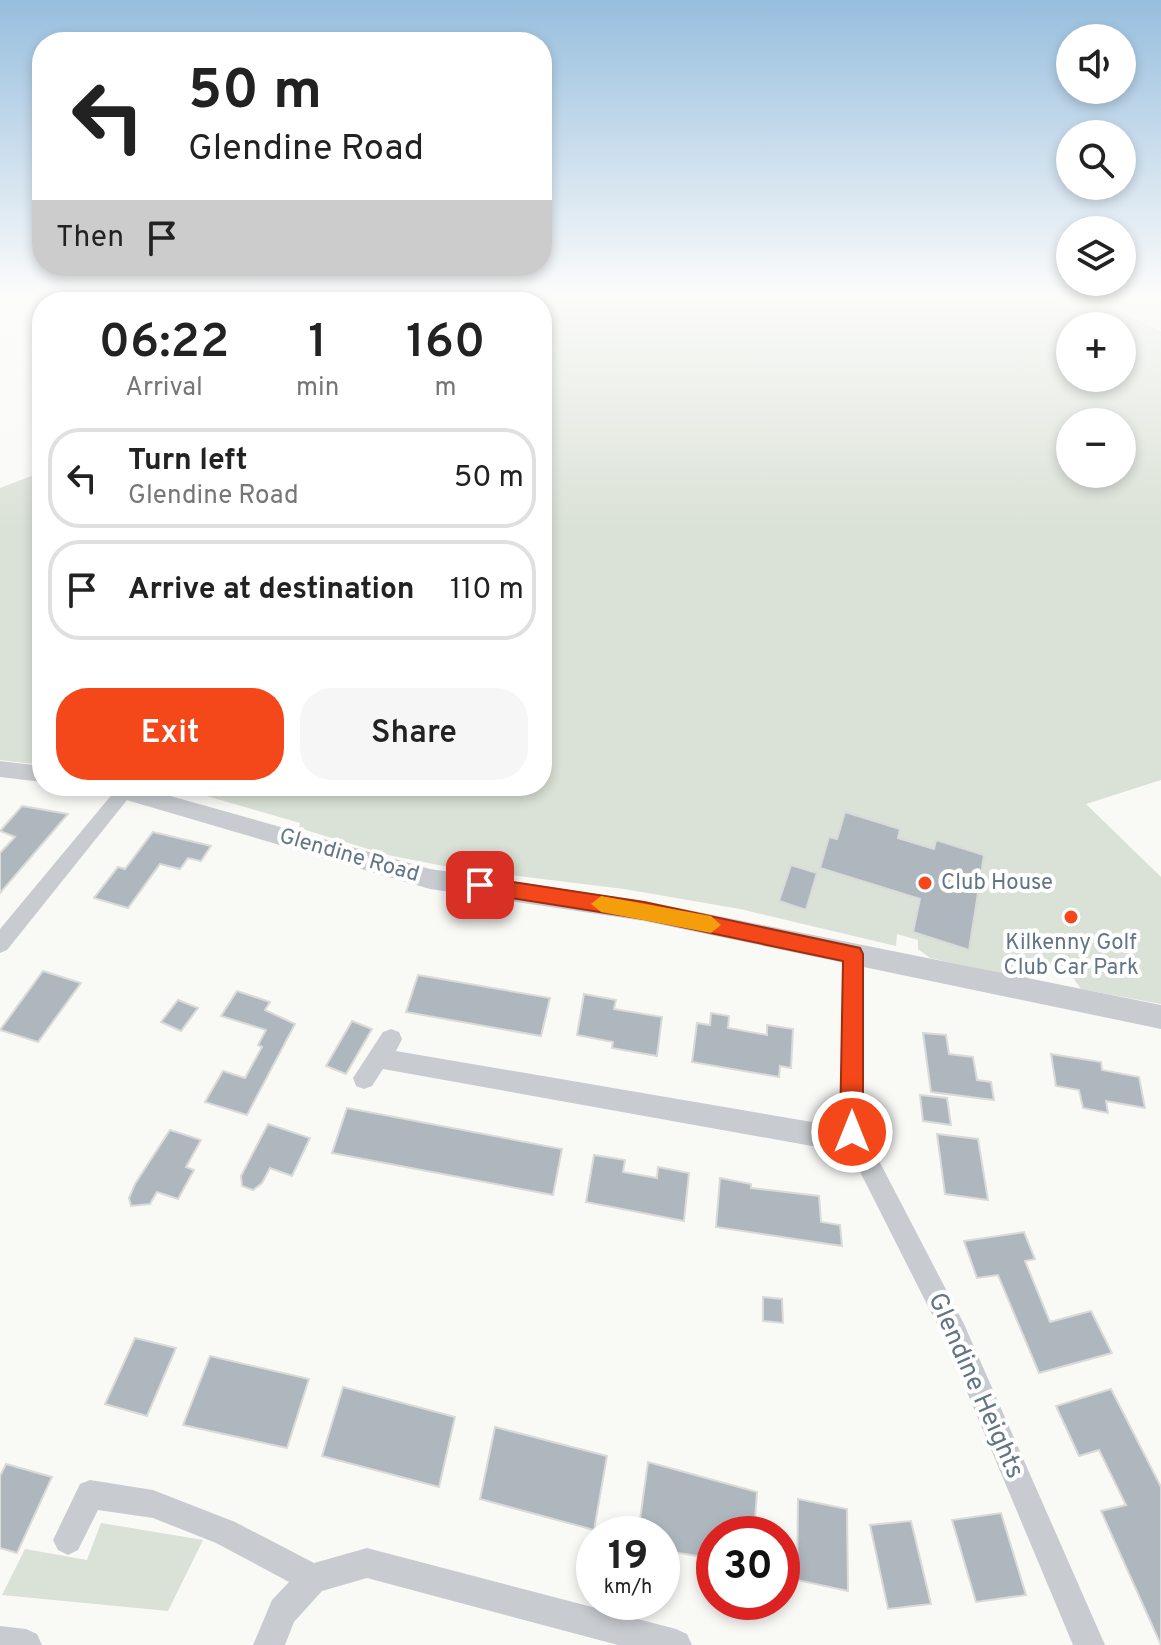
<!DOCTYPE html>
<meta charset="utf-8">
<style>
:root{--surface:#fff;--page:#f6f6f6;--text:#222;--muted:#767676;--line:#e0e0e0;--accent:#f4471a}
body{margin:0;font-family:Overpass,sans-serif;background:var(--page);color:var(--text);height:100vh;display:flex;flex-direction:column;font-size:30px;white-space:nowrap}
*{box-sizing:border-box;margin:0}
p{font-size:26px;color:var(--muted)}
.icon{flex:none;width:44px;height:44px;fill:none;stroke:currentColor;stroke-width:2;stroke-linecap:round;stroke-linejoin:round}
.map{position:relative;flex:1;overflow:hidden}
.panel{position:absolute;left:32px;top:292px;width:520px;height:504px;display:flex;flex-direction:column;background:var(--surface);border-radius:32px;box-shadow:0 4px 12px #0003}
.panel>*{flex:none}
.guide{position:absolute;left:32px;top:32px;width:520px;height:244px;border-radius:32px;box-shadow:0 4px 12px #0003;background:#fff;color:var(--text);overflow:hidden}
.tools{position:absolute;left:1056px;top:24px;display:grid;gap:16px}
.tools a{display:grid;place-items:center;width:80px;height:80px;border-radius:50%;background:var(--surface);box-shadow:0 4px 12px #0003;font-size:40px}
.speed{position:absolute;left:576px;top:1516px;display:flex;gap:16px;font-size:40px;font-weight:700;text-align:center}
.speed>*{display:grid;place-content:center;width:104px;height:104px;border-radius:50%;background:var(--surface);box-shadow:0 4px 12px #0003;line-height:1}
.speed small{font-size:20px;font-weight:400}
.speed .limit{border:12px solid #d22;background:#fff;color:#111}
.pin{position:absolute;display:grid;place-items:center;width:68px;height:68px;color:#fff;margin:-34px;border-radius:16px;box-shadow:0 4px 12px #0006}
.me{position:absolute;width:88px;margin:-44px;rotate:0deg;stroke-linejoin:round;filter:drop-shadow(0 0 6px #0008)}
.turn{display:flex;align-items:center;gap:28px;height:168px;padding:0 24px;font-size:36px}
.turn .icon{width:104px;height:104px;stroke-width:2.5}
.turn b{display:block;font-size:56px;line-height:68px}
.then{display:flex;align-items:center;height:76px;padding:0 24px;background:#0003;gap:16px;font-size:30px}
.eta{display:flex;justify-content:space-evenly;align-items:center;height:136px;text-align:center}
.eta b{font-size:48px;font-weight:600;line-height:56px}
.action{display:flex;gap:16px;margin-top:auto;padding:16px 24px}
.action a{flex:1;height:92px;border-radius:32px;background:var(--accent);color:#fff;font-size:32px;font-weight:600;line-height:92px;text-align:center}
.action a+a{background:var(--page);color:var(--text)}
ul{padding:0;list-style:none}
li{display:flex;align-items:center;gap:24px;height:100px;margin:0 16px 12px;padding:0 8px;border:4px solid var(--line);border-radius:32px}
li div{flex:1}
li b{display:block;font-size:30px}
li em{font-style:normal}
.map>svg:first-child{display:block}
.built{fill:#e7e8e7}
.green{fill:#dae1d6;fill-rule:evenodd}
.building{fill:#afb7be;stroke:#dadad8;stroke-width:2}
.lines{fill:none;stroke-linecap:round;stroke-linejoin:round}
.minor{fill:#c8ccd0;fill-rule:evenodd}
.tertiary{fill:#c8ccd0;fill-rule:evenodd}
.route{fill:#f4471a;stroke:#9f2e11;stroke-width:2}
.slow{fill:#f59e0b}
.poi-dot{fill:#f4471a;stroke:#fff;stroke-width:3}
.labels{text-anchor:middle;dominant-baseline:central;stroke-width:8;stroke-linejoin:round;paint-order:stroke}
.street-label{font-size:22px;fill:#617584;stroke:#fff}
.poi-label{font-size:22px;fill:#617584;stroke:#fff;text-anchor:start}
.near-street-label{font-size:26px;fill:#617584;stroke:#fff}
</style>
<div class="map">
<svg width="1161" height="1645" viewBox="0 0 1161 1645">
<rect width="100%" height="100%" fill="#f9f9f6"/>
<polygon class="built" points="1097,298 1161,298 1161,330"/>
<g class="green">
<path d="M218,298h877l66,33v449l-75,24 75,73v127l-80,-15 -16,-23 -25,-1 -12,15 -98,-22 -12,-9v-9l-21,-6 -1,12 -156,-37 -116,-20 -170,-21 -66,-13 -89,-27 1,-5 -128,-37h370v-484h-324zM1070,326h52v52h-52zM1070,422h52v52h-52z"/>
<polygon points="42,472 42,765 0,760 0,488"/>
<polygon points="101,1523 203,1540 168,1611 2,1595 25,1549 87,1560"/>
</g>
<g class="building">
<polygon points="22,806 68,814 0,893 0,853 15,837 0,831"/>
<polygon points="845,812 900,829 898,838 934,849 936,840 984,855 969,950 913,932 920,899 820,868 829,837 837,839"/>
<polygon points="153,832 211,846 201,861 188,858 180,869 160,864 128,908 94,898 118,867 125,869"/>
<polygon points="791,865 817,873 806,910 779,901"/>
<polygon points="43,971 81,983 38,1042 0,1030"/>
<polygon points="418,975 550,998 541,1036 406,1012"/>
<polygon points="237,991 270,1002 265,1010 295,1024 247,1115 205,1102 223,1071 245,1078 262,1047 258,1045 266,1030 221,1016"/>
<polygon points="584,994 616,1000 614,1009 662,1017 657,1056 612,1048 613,1042 577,1035"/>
<polygon points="178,1000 198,1008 181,1031 161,1022"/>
<polygon points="711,1013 729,1016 728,1028 767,1035 767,1025 793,1029 791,1068 780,1066 779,1077 692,1062 697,1023 710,1025"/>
<polygon points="352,1021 372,1029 346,1074 326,1066"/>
<polygon points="923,1033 946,1035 949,1054 973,1057 977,1080 991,1082 994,1100 931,1092"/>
<polygon points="1051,1054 1101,1062 1102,1070 1139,1077 1145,1108 1106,1101 1108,1113 1083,1108 1079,1090 1056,1086"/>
<polygon points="920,1095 947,1098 951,1125 923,1121"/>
<polygon points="347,1108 562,1149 553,1195 332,1153"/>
<polygon points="268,1124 310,1138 292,1176 270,1168 262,1183 253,1190 242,1186 241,1176"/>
<polygon points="170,1130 201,1140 186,1167 194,1170 178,1199 157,1192 150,1204 131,1206 129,1198 135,1184"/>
<polygon points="937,1134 978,1139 988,1200 945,1194"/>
<polygon points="594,1155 625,1160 623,1172 657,1178 658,1167 689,1173 684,1221 586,1202"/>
<polygon points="720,1178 751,1184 751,1188 819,1196 821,1222 840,1225 842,1246 716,1227"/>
<polygon points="1024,1232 1035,1259 1025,1261 1050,1322 1091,1311 1112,1353 1039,1373 998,1275 977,1278 964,1241"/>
<polygon points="763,1297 782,1299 783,1323 763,1321"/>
<polygon points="135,1338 176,1348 147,1416 105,1404"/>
<polygon points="210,1356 309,1379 287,1448 183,1425"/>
<polygon points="343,1387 455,1417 439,1487 322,1456"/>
<polygon points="1111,1389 1161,1487 1161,1645 1101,1511 1126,1505 1099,1450 1079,1456 1056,1406"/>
<polygon points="495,1427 607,1456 594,1530 480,1499"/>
<polygon points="648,1462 757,1492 754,1534 714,1534 714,1559 662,1550 662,1534 638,1534"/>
<polygon points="6,1464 52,1477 17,1553 0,1548 0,1476"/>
<polygon points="798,1499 847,1509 848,1591 797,1580"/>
<polygon points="1001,1513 1026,1595 976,1602 952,1520"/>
<polygon points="911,1521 931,1604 888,1609 870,1525"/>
</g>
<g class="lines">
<g class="minor">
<polygon points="119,786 133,786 135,790 7,950 0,953 0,929"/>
<polygon points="853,945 860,948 863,954 863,1130 964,1324 1105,1645 1073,1645 946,1342 846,1144 812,1146 383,1069 372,1086 364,1089 356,1086 353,1078 383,1032 391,1029 399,1032 402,1039 396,1051 812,1122 841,1121 843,954 846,948"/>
<polygon points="90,1480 153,1490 235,1522 314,1563 367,1548 676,1629 687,1634 692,1645 618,1645 367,1578 322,1591 294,1622 285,1645 253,1645 272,1600 289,1582 216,1543 153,1518 98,1510 78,1550 68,1555 58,1550 53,1540 80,1484"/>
<polygon points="0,1626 26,1629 37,1634 42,1645 0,1645"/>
</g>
<g class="tertiary">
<polygon points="0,761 42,766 42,782 0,777"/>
<polygon points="95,786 135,786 430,869 644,901 1161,1005 1161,1029 644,921 430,889 106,794"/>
</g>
</g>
<linearGradient id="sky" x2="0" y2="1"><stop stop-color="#97bede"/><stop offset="0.56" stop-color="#fcfcfb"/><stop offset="1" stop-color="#fcfcfb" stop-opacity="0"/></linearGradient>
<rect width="1161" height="528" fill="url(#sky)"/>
<polygon class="route" points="480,877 644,902 860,948 863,954 863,1132 860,1140 852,1144 844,1140 840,1132 843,961 644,919 480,893 470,885"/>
<polygon class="slow" points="601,896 711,916 721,925 711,933 601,912 591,904"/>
<g class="poi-dot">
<circle cx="925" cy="883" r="8"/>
<circle cx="1071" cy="917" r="8"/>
</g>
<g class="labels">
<g class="street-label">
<text transform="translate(349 856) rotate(16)">Glendine Road</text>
</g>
<g class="poi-label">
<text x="941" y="883">Club House</text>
<text x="1071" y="943" text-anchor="middle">Kilkenny Golf<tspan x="1071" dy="25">Club Car Park</tspan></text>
</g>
<g class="near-street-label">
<text transform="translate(975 1386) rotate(66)">Glendine Heights</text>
</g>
</g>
</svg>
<div class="tools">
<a><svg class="icon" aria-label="sound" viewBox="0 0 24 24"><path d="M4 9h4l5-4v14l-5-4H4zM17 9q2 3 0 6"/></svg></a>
<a><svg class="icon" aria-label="search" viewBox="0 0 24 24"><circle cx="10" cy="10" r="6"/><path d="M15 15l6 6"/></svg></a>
<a><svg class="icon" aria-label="layers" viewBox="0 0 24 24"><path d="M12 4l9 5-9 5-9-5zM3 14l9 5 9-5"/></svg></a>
<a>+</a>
<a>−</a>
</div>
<div class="speed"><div>19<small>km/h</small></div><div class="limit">30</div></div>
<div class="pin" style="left:480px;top:885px;background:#d93025"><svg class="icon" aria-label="arrive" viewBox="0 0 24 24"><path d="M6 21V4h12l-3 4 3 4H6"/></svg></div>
<svg class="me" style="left:852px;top:1132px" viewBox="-20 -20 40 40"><circle r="17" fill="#f4471a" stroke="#fff" stroke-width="3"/><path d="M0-11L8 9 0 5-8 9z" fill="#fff"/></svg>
<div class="guide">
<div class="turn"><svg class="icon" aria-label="left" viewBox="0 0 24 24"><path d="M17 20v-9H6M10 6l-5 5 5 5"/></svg><div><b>50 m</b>Glendine Road</div></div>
<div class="then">Then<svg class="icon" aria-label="arrive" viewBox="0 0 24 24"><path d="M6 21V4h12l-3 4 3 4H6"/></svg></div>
</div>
<section class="panel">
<div class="eta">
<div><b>06:22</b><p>Arrival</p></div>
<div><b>1</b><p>min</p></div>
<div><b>160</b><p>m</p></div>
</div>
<ul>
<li><svg class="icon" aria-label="left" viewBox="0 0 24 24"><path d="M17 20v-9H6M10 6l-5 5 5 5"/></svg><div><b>Turn left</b><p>Glendine Road</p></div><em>50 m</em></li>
<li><svg class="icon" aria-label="arrive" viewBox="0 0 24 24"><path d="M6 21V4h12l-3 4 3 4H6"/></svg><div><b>Arrive at destination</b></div><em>110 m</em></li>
</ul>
<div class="action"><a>Exit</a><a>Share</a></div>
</section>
</div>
